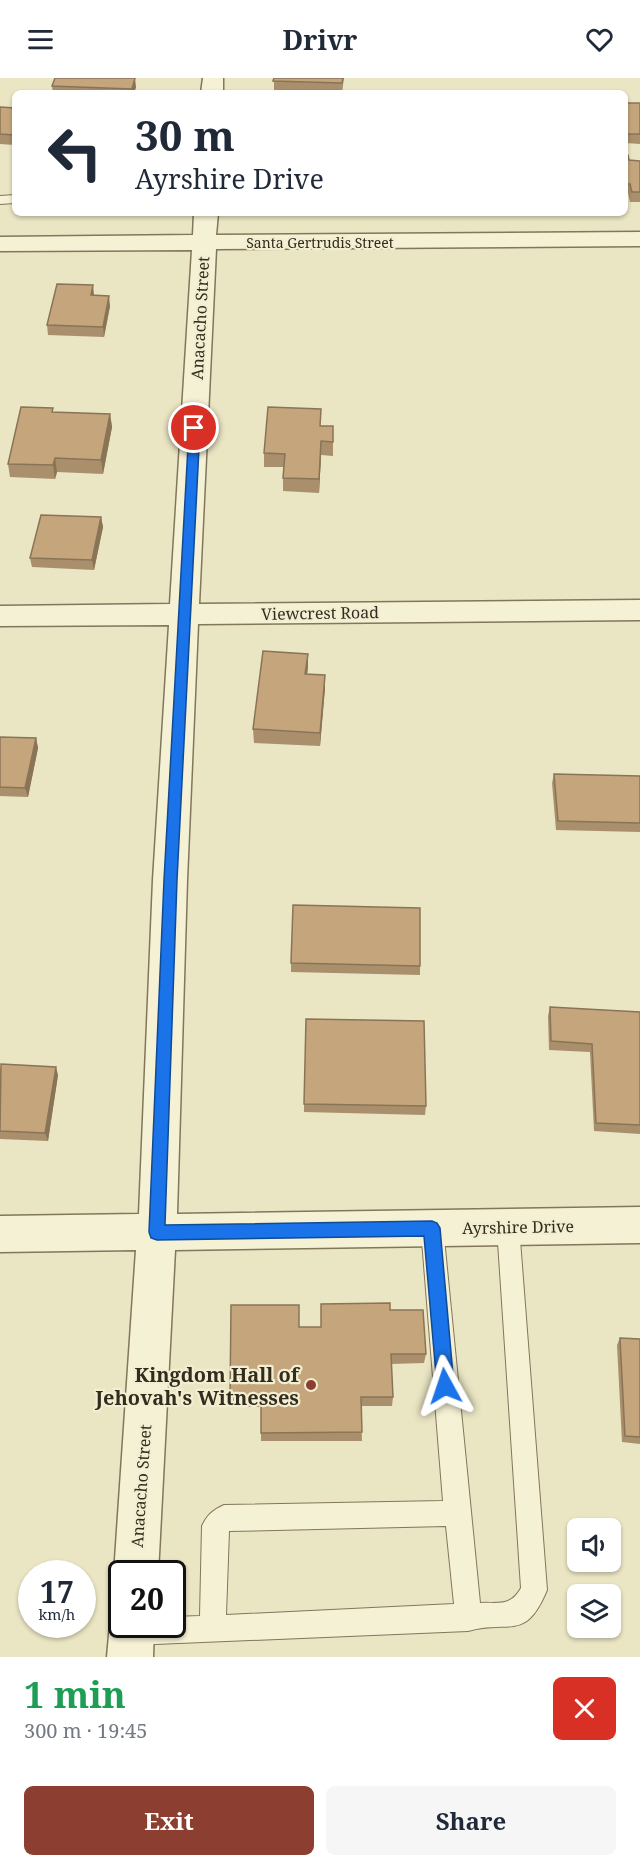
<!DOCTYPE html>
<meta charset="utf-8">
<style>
:root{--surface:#fff;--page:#f6f6f7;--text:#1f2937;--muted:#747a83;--accent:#8c3f30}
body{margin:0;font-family:"Noto Serif",serif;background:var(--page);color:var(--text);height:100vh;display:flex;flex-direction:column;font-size:22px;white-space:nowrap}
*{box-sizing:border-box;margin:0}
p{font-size:20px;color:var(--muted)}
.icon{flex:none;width:33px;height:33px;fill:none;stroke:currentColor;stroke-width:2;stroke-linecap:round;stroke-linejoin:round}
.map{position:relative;height:1579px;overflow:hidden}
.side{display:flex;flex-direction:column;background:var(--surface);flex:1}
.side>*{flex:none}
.top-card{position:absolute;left:12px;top:12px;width:616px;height:126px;border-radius:9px;box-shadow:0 2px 4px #0004;background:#fff;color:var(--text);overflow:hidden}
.controls{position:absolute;left:567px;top:1440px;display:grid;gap:12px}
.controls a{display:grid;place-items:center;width:54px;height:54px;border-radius:9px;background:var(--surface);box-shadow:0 2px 4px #0004;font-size:30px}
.speed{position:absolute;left:18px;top:1482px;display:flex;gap:12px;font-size:30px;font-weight:700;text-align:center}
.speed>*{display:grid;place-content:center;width:78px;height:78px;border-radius:50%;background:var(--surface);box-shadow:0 2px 4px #0004;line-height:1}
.speed small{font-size:15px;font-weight:400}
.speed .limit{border:3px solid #111;border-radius:9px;background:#fff;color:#111}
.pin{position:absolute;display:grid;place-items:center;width:51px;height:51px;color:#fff;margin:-26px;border:3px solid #fff;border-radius:50%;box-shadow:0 2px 6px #0007}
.me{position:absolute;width:66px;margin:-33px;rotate:355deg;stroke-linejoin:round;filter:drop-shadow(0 0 4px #0008)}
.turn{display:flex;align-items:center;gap:21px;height:126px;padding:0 24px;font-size:27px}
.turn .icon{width:78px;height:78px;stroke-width:2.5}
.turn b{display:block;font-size:42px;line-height:51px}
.round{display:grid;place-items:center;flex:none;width:63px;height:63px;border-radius:9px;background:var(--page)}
.headline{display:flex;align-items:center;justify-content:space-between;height:102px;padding:0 24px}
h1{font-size:36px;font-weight:700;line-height:45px;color:#1e9e55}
.action{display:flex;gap:12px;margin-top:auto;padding:12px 24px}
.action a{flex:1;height:69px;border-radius:9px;background:var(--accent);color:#fff;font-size:24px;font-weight:700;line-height:69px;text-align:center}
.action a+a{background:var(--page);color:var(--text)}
header{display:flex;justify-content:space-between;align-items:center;height:78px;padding:0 24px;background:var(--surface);font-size:27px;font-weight:700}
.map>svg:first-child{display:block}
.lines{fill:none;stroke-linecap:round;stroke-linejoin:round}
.lane-casing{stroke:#82765b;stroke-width:2}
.street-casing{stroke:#82765b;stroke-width:3}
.lane{fill:#f5f1d5;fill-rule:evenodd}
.street{fill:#f5f1d5;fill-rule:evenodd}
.wall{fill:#a98f6b}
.shaded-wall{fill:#8a7457}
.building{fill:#c5a67c;stroke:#8a7457;stroke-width:1.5}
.route{fill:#1a73e8;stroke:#114b97;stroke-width:1.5}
.poi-dot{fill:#8c3f30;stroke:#f2eed1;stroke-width:2}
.labels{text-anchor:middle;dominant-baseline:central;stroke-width:4.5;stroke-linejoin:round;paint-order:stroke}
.far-street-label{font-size:14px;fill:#332c1e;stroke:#f2eed1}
.street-label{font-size:16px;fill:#332c1e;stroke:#f2eed1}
.near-poi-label{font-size:20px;font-weight:bold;fill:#332c1e;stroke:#f2eed1;text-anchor:end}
</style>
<header><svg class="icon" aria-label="menu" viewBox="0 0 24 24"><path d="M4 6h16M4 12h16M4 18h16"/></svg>Drivr<svg class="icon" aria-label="heart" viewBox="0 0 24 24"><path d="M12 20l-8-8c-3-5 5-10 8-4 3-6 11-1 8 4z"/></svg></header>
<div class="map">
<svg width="640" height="1579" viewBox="0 0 640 1579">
<rect width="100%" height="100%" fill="#eae5c3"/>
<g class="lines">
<g class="lane-casing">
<g id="lane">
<polygon points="15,117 15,125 0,126 0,118"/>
<path d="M508,1138l8,4 3,7 28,363c-22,53 -38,29 -79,41l-336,14 -9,-4 -4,-9 3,-8h50v-7l28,-1 2,-90c5,-11 11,-16 22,-21l219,-4 -22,-273 3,-7 8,-4 8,4 3,7 37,375c19,-1 30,4 41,-15l-24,-361 3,-7zM446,1448l8,78 -228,11 3,-84z"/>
</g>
</g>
<g class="street-casing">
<g id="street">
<polygon points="203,0 223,0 223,15 201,15"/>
<polygon points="194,135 218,135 216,157 640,154 640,168 216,171 199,526 640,522 640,542 198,546 187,802 177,1136 640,1129 640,1165 175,1172 158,1496 122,1496 122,1512 114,1496 136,1172 0,1174 0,1138 139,1136 153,802 169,547 0,548 0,528 170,526 192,172 0,173 0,159 193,157"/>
<polygon points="122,1528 122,1546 154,1546 153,1579 107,1579 110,1546 116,1530"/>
</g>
</g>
<use href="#lane" class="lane"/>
<use href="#street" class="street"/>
</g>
<g class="wall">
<polygon points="274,0 344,0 342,15 274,15"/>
<polygon points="52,8 136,9 134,15 53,15"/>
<polygon points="626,25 640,25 640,66 626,65"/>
<polygon points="0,29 15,30 15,67 0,66"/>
<polygon points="626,77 629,82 640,83 640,124 630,124 628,115 626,115"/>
<polygon points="432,135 479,135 479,137"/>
<polygon points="94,218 110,228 104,259 48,257 47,247"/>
<polygon points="53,330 53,334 110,336 112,349 103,396 57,394 55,401 10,399 8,386"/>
<polygon points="333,348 333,378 321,377 319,415 283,413 283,389 264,389 264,375"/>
<polygon points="101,439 103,449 94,492 32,489 30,480"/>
<polygon points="308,576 307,596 325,610 320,668 254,665 253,651"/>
<polygon points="0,659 36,660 38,670 28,719 0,718"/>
<polygon points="554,696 640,698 640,754 556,752 552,705"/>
<polygon points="291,885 420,888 420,897 291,894"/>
<polygon points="550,929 640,934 640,1056 594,1053 590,974 549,972 548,938"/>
<polygon points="0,990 58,997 48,1063 0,1061"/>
<polygon points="304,1026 426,1028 425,1037 304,1034"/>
<polygon points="390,1232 426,1276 424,1285 391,1286 393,1319 392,1328 361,1328 362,1363 261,1363 261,1329 231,1329 230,1320 321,1249"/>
<polygon points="620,1260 640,1261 640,1366 622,1364 617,1267"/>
</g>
<g class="shaded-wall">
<polygon points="135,0 136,9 134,15 132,15 132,11"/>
<polygon points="93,207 94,217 92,227 91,217"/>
<polygon points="109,218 110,228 104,259 103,249"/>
<polygon points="110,336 112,349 103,396 101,382"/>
<polygon points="321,363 321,377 319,415 319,401"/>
<polygon points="55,380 57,394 55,401 53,387"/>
<polygon points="101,439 103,449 94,492 92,482"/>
<polygon points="308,576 308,589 306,609 305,596"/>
<polygon points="325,597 325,610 320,668 320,655"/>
<polygon points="36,660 38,670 28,719 25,710"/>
<polygon points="56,989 58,997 48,1063 45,1055"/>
</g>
<g class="building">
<polygon points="55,0 135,0 132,11 52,8"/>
<polygon points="274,0 343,0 342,5 273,3"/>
<rect x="626" y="25" width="14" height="31"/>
<polygon points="0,29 15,30 15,57 0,56"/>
<polygon points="626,77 628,77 629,82 640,83 640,114 632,114 630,106 626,106"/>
<polygon points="57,206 93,207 91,217 109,218 103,249 47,247"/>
<polygon points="21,329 53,330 52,334 110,336 101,382 55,380 53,387 8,386"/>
<polygon points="268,329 321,331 320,348 333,348 333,364 321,363 319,401 283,400 285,376 264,375"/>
<polygon points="41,437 101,439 92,482 30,480"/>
<polygon points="263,573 308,576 305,596 325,597 320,655 253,651"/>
<polygon points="0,659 36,660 25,710 0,709"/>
<polygon points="554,696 640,698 640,745 558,743"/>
<polygon points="293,827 420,830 420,888 291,885"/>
<polygon points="550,929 640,934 640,1047 596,1045 592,966 551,963"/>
<polygon points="306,941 424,943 426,1028 304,1026"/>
<polygon points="1,986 56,989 45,1055 0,1053"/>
<polygon points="390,1225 390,1232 423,1232 426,1276 391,1276 393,1319 361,1319 362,1354 261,1355 261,1320 230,1320 231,1227 299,1227 299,1249 321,1249 321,1226"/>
<polygon points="620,1260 640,1261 640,1359 625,1358"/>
</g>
<polygon class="route" points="194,347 200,350 177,802 165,1147 432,1143 437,1145 440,1150 454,1308 451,1313 445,1316 439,1313 437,1308 424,1158 157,1162 151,1160 149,1154 164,802 189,350"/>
<circle class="poi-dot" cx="311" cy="1307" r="6"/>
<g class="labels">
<g class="far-street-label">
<text x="320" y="164">Santa Gertrudis Street</text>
</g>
<g class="street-label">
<text transform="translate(200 240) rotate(-87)">Anacacho Street</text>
<text transform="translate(320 535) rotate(-1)">Viewcrest Road</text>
<text transform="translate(518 1149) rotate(-1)">Ayrshire Drive</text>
<text transform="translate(141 1408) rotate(-86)">Anacacho Street</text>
</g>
<g class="near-poi-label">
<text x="299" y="1296">Kingdom Hall of<tspan x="299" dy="23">Jehovah's Witnesses</tspan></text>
</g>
</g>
</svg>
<div class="controls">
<a><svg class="icon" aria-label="sound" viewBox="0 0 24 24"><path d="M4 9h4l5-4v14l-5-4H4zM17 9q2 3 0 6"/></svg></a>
<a><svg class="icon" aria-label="layers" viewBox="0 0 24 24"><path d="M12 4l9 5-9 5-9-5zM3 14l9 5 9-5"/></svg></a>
</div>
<div class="speed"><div>17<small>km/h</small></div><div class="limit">20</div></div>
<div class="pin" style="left:194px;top:350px;background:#d93025"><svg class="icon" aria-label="arrive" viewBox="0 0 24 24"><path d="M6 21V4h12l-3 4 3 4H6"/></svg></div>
<svg class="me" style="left:445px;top:1308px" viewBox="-20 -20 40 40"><path d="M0-17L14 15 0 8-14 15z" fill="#1a73e8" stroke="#fff" stroke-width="4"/></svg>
<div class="top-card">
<div class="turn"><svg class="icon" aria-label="left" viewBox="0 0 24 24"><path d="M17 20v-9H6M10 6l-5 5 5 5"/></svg><div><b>30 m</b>Ayrshire Drive</div></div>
</div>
</div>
<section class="side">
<div class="headline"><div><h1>1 min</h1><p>300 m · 19:45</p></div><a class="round" style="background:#d93025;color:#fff"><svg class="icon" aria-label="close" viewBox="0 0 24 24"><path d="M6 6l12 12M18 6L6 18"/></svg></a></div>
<div class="action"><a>Exit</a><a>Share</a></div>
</section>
